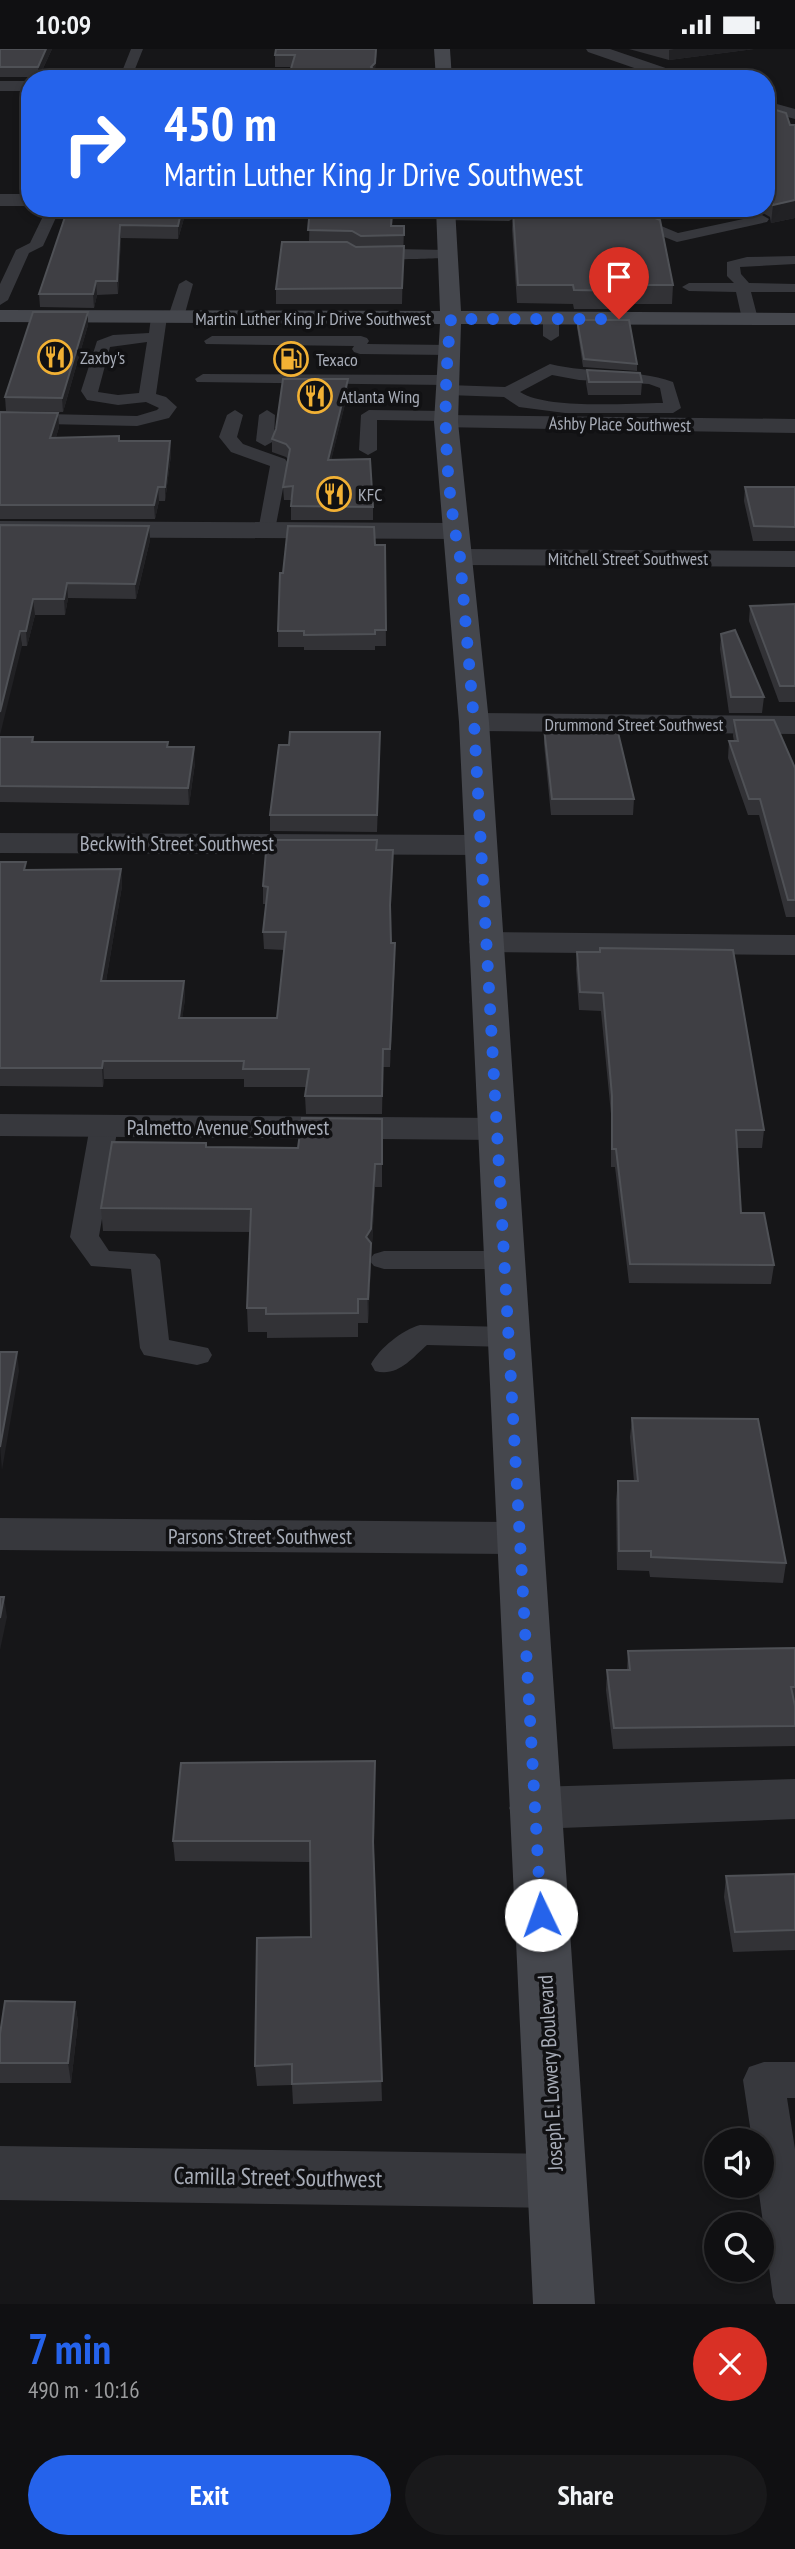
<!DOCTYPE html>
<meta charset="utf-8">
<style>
:root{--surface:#101012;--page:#19191b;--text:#f1f3f6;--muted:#9c9d9f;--line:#303032;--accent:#2563eb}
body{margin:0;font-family:"PT Sans Narrow",sans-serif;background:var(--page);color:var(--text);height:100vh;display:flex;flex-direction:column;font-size:26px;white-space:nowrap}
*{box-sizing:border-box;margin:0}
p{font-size:23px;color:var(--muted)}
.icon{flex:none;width:38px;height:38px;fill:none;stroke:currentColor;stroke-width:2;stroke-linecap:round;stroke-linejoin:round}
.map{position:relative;height:2255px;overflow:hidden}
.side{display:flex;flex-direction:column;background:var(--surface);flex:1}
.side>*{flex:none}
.guide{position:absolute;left:21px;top:21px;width:754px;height:147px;border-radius:28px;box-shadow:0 4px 10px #0003,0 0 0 2px var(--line);background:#2563eb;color:#fff;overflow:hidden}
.fabs{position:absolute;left:704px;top:2079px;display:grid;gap:14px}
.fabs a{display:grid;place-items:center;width:70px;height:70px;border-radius:50%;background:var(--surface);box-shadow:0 4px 10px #0003,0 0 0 2px var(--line);font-size:35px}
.pin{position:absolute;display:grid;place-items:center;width:60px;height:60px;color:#fff;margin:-72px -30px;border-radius:50% 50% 50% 0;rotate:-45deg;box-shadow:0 0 7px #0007}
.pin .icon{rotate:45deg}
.me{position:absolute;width:77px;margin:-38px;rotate:357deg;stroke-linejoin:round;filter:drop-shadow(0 0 5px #0008)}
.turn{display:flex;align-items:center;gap:24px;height:147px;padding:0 28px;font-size:32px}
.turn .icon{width:91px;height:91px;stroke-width:2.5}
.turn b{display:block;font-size:49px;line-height:60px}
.round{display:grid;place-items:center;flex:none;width:74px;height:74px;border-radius:37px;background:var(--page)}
.summary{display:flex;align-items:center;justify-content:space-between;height:119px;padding:0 28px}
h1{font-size:42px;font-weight:800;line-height:52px;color:var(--accent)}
.action{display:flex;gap:14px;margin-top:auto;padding:14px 28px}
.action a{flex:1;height:80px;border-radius:42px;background:var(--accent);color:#fff;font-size:28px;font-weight:800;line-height:80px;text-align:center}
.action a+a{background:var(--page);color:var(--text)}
.status{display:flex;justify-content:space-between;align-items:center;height:49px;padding:0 35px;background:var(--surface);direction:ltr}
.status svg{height:19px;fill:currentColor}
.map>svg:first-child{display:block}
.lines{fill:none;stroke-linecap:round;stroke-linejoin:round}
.lane{fill:#37383d;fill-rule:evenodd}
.street{fill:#37383d;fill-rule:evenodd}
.secondary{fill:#45474d;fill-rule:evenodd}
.wall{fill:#323236}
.shaded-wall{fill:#212124}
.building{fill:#3f3f44;stroke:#4f5156;stroke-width:2}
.route{stroke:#2563eb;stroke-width:12;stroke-dasharray:0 21.6}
.labels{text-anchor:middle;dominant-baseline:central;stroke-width:7;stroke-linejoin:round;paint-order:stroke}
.far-street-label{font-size:18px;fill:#a8adb8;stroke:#111113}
.far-poi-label{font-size:18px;fill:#a8adb8;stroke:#111113;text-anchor:start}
.street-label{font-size:21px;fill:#a8adb8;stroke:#111113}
.near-street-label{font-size:24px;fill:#a8adb8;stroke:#111113}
</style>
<div class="status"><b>10:09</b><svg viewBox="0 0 49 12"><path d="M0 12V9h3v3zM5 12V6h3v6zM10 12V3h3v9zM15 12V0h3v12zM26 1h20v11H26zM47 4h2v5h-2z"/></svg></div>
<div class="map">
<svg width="795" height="2255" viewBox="0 0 795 2255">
<rect width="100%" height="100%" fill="#161618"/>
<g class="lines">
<g class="lane">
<polygon points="131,0 143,0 131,30 119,30"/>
<polygon points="380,24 384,25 386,30 374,30"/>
<polygon points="47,159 57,159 59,162 43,197 29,204 8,251 0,256 0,235 16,201 30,194"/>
<polygon points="635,159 649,159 648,164 654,174 678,184 762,166 769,170 767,173 677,193 644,180 634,164"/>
<polygon points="446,164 509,164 516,168 509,172 441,171 441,165"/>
<path d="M395,200l53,1 7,4 -7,4c-16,0 -80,4 -87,-2l7,-4z"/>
<polygon points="795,207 795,215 740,218 741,225 749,234 795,235 795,243 751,243 758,270 755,273 745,273 742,270 736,243 689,242 682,238 689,234 734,234 727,227 727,213 747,208"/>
<polygon points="186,231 193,235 184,268 181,271 171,271 168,268 179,235"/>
<path d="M159,263l8,5 -11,77 10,3 11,10 -8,11 -32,8 -137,-3v-10l137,3 20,-6 2,-2 -13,-6 -28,3 -31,-5 -6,-9 16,-50 16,-6 36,-2 2,-16zM147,293l-8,51 -21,2 -20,-3 12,-45z"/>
<polygon points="551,265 559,270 559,287 551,292 543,287 543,270"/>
<polygon points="212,287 361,287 367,289 369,292 367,295 449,296 457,301 449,306 360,305 354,303 352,300 354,297 206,295 204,292"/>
<path d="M550,315c41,10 83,4 123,18l8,26 -8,5h-108l-46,-6 -15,-10 -56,-2 -8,-5 8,-5 57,2zM552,326l27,5 70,4 11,4 3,15c-35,0 -115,7 -143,-11z"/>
<polygon points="203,325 446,326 454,331 446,336 197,333 195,330"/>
<polygon points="235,361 243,366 237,388 243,395 285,410 288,414 274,486 260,486 258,482 270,417 231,403 219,388 227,366"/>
<polygon points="267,361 275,366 274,392 265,397 256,392 259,366"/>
<polygon points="369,361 446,362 454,367 446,372 377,371 377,401 368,406 359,401 361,366"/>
<polygon points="104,1069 114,1071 118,1077 99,1187 109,1202 155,1205 160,1211 169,1291 208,1299 212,1306 208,1313 197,1316 144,1306 140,1299 131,1220 91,1217 70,1188 90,1077 94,1071"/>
<polygon points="384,1202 504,1202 514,1205 519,1211 514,1217 504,1220 384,1220 374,1217 369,1211 374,1205"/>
<path d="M420,1276l89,2 11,3 4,7 -4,7 -11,3 -82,-2c-16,14 -29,32 -52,26l-4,-7c9,-16 31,-34 49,-39z"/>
<polygon points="764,2013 795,2013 795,2049 787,2049 795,2100 795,2255 776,2255 773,2248 758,2137 761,2137 761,2091 752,2091 743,2031 749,2018"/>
</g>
<g class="street">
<polygon points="586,0 610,0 689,27 691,30 666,30 588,3"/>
<rect x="0" y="32" width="30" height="10"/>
<polygon points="766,52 795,60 795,70 766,62"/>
<rect x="0" y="145" width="30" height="12"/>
<polygon points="446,366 795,370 795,384 438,378 434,373 438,368"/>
<polygon points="0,472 455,474 464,477 468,482 464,487 455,490 0,488"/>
<polygon points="460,500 795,502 795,518 460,516 451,514 447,508 451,502"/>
<polygon points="474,664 795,667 795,685 474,682 464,679 459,673 464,667"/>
<polygon points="0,784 481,786 492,789 497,796 492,803 481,806 0,804"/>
<polygon points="486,883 795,886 795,906 486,903 474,900 469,893 474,886"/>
<polygon points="0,1065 497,1069 510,1072 516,1080 510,1088 497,1091 0,1087"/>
<polygon points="0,1469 520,1473 536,1477 543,1489 536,1501 520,1505 0,1501"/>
<polygon points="795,1730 795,1770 535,1780 517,1774 509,1759 517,1744 535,1738"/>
<polygon points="0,2097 557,2105 578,2113 586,2132 578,2151 557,2159 0,2151"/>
</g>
<g class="secondary">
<polygon points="434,0 450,0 452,30 436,30"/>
<polygon points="436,159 455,159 461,262 795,264 795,276 461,275 458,373 489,673 595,2255 533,2255 459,673 434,373 440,275 0,273 0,261 440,262"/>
</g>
</g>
<g class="wall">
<polygon points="0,0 52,0 39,28 0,28"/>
<polygon points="276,0 377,0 374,30 291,18 275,18 275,6"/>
<polygon points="629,0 754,0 669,11"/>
<polygon points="766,58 790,76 795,76 795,169 771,174 770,168 763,164 750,166 732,159 766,159"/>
<polygon points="68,159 187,159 178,190 121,189 118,245 97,246 94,259 40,258 39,245"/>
<polygon points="310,159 394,159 392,177 404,177 402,255 276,255 276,240 309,193"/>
<polygon points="650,159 657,159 656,169 673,236 672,255 625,255 625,260 574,260 573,255 517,254 512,180 513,162 643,164 655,169"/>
<polygon points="88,263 88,276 63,363 6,362 5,348"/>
<polygon points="577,271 637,315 637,322 583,318 577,278"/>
<polygon points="587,321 642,333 641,346 588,346 586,334"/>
<polygon points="348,343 331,411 373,458 373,471 291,471 291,451 284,451 283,438 288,410 286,408 272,403 272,390"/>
<polygon points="0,363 58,364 59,378 56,388 119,392 170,392 171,406 165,452 159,452 155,470 0,470"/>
<polygon points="745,438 795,438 795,492 753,492 744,452"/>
<polygon points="0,476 149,477 150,491 136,550 68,549 65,566 35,566 27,597 22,597"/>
<polygon points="375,496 385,496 386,597 375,597 375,601 304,601 304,598 278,598 278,582 283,524"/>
<polygon points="795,555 795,653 779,653 749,572 750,557"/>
<polygon points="721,585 764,648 762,664 729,664 720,600"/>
<polygon points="734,671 795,719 795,868 786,868 759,766 748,766 728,709 729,692 734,692 733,687"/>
<polygon points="559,676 634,750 633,766 551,766 544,695 544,679 559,679"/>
<polygon points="0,688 33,688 34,693 168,698 195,714 189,756 0,753"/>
<polygon points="289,696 380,699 377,783 270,782 270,766"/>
<polygon points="377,801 393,801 390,868 391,894 395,912 390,1018 383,1018 382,1065 306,1065 305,1047 306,1038 244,1038 244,1030 104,1030 103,1038 0,1037 0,813 27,821 121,820 122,837 106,932 184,932 185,950 182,969 277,969 284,901 264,900 263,883 266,855 263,855 263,837"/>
<polygon points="577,903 764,1081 762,1099 737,1099 741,1164 774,1216 771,1235 629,1234 615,1118 611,1118 611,1065 601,962 579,961 576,920"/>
<polygon points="382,1070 382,1138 375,1138 368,1274 358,1274 358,1288 267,1289 267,1283 248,1283 247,1259 250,1183 103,1182 101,1159 206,1094 207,1098 298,1099"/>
<polygon points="632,1369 786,1514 783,1534 650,1528 649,1522 617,1521 616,1451 618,1432 634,1432 630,1388"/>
<polygon points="795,1599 795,1697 613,1700 606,1641 607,1621 627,1621 628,1602"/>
<polygon points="375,1712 374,1803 382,2052 293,2055 292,2036 257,2037 255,2017 311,1888 310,1813 175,1812 173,1792"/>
<polygon points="795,1825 795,1901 733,1903 724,1848 726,1827"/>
<polygon points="75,1953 78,1973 71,2034 0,2034 0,1985"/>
</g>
<g class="shaded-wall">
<polygon points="46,0 52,0 39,28 38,18"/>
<polygon points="376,0 377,0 374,30 371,18"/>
<polygon points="674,0 754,0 669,11 669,1"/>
<polygon points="795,151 795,169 771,174 773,156"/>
<polygon points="182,159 187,159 178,190 178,177"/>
<polygon points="751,159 764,159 763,164 750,166"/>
<polygon points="120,176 121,189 118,245 117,232"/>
<polygon points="96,232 97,246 94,259 93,245"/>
<polygon points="88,263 88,276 63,363 62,349"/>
<polygon points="348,330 348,343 328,424 328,411"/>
<polygon points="58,364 59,378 52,402 50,389"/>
<polygon points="170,392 171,406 165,452 165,438"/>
<polygon points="158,438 159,452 155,470 154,456"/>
<polygon points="149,477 150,491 136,550 135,535"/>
<polygon points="67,534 68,549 65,566 64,550"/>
<polygon points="33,550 35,566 27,597 26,582"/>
<polygon points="20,582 22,597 0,686 0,663"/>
<polygon points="194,698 195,714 189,756 188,739"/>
<polygon points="393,801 393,818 390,874 390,856"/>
<polygon points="121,820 122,837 103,950 101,932"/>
<polygon points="395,894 395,912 390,1018 390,1000"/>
<polygon points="184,932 185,950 180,987 179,969"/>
<polygon points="103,1012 104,1030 103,1038 102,1019"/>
<polygon points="375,1115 375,1138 368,1274 366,1188"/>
<polygon points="17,1303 19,1322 2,1421 0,1398"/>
<polygon points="4,1548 7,1568 0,1601 0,1569"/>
<polygon points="75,1953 78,1973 71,2034 68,2014"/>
</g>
<g class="building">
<polygon points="0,0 46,0 38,18 0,18"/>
<polygon points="276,0 376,0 375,14 371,18 374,21 374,30 288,30 295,6 275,6"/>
<polygon points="766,58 786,64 790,76 795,76 795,151 773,156 772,150 766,147"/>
<polygon points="68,159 182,159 178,177 120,176 117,232 96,232 93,245 39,245"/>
<polygon points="310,159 392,159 391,177 404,177 404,186 361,187 352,182 308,181"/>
<polygon points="520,159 640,159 643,164 660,171 673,236 625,236 626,242 574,241 573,236 518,236 513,162 520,163"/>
<polygon points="282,193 347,193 356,198 404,197 402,239 276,240"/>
<polygon points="33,263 88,263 62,349 5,348"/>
<polygon points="577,271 629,271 637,315 584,310"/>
<polygon points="587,321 640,324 642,333 589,333"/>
<polygon points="283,330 348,330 328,411 370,410 373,458 291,457 293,437 283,438 290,400 286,395 272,390 276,380"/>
<polygon points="0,363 58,364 50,389 119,387 119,392 170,392 165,438 158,438 154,456 0,456"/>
<polygon points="745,438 795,438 795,478 754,477"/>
<polygon points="0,476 149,477 135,535 67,534 64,550 33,550 26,582 20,582 0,663"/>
<polygon points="288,477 374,478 375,496 385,496 386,581 375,581 375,585 304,586 304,582 278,582 280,524 283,524"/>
<polygon points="795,555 795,637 780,637 750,557"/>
<polygon points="735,581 764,648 731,648 721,585"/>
<polygon points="734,671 774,671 795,719 795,851 788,851 760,750 749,750 729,692 738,692"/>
<polygon points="616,675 634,750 552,750 544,679 560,679 559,676"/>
<polygon points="290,683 380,683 377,766 270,766 279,696 289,696"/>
<polygon points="0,688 33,688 32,693 168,693 167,698 194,698 188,739 0,737"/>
<polygon points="267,791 377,791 376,801 393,801 390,856 391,894 395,894 390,1000 383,1000 382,1047 305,1047 309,1020 243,1020 244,1012 103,1012 102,1019 0,1019 0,813 26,813 24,821 121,820 101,932 184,932 179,969 277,969 286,883 263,883 268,838 263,837"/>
<polygon points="600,899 733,901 764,1081 736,1081 741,1164 764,1164 774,1216 630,1215 616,1100 612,1100 612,1047 603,944 580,943 577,903 600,903"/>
<polygon points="302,1069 382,1070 382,1115 375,1115 371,1180 366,1188 371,1194 368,1250 358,1250 358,1264 266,1265 266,1259 247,1259 251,1160 101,1159 112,1093 206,1094 206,1098 298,1099"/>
<polygon points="0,1303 17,1303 0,1398"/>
<polygon points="632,1369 758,1370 786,1514 651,1508 651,1502 619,1502 618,1432 638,1432"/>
<polygon points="0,1548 4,1548 0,1569"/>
<polygon points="795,1599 795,1638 791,1638 795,1657 795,1677 614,1679 607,1621 630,1621 628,1602"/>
<polygon points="375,1712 373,1793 382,2032 292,2035 292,2015 255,2017 257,1889 311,1888 310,1792 173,1792 181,1714"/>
<polygon points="795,1825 795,1881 735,1883 726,1827"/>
<polygon points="5,1952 75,1953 68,2014 0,2014 0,1985"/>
</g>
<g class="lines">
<path class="route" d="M541,1866l-67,-1193 -14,-165c-16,-76 -18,-161 -9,-238h168"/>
</g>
<defs>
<g id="restaurant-ring" transform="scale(1.75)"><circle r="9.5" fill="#111113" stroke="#f2b134" stroke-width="1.5"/><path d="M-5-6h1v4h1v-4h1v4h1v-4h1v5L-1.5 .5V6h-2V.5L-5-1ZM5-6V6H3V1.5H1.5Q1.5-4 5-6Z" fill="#f2b134"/></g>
<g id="fuel-ring" transform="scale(1.75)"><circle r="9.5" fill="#111113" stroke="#f2b134" stroke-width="1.5"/><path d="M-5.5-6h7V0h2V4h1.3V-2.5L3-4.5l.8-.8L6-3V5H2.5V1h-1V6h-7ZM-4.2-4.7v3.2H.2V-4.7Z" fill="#f2b134"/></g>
</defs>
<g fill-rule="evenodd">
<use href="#restaurant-ring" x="55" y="308"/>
<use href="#fuel-ring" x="291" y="310"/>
<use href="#restaurant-ring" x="315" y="347"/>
<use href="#restaurant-ring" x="334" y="445"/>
</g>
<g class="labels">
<g class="far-street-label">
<text x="313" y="269">Martin Luther King Jr Drive Southwest</text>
<text transform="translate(620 375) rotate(1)">Ashby Place Southwest</text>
<text x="628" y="509">Mitchell Street Southwest</text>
<text x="634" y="675">Drummond Street Southwest</text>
</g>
<g class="far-poi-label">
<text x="80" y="308">Zaxby's</text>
<text x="316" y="310">Texaco</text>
<text x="340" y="347">Atlanta Wing</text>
<text x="358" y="445">KFC</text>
</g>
<g class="street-label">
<text x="177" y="794">Beckwith Street Southwest</text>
<text x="228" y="1078">Palmetto Avenue Southwest</text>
<text x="260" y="1487">Parsons Street Southwest</text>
<text transform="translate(550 2024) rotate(-93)">Joseph E. Lowery Boulevard</text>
</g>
<g class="near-street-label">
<text transform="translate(278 2128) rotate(1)">Camilla Street Southwest</text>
</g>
</g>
</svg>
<div class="fabs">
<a><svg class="icon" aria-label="sound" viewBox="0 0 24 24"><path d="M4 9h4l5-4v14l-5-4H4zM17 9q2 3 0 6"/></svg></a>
<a><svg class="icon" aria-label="search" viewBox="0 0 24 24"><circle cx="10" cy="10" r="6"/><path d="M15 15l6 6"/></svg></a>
</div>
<div class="pin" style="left:619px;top:270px;background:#d93025"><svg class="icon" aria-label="arrive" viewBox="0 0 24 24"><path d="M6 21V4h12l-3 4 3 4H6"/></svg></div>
<svg class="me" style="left:541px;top:1866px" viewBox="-20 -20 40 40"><circle r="19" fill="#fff"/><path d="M0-13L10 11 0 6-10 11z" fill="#2563eb"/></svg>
<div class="guide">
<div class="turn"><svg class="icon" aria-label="right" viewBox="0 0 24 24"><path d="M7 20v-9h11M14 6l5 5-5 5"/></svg><div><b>450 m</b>Martin Luther King Jr Drive Southwest</div></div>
</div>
</div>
<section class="side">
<div class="summary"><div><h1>7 min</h1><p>490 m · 10:16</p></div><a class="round" style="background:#d93025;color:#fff"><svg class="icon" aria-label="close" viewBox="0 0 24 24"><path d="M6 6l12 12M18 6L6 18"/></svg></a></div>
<div class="action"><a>Exit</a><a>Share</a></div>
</section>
